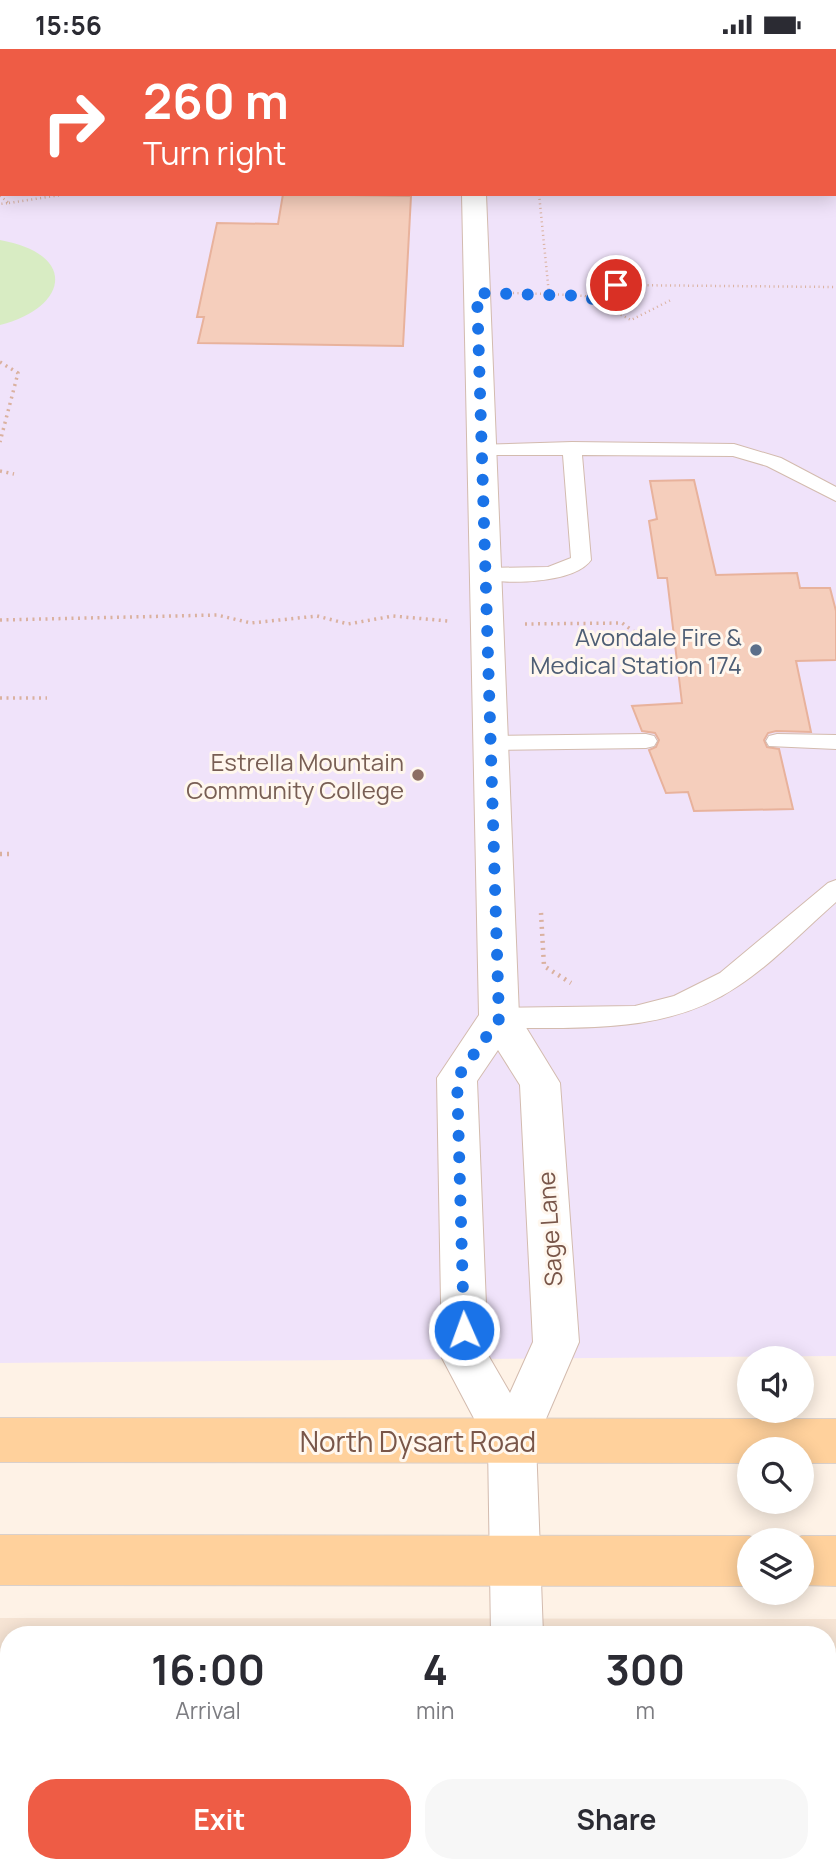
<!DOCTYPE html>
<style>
:root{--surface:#fff;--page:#f7f7f7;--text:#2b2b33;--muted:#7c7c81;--accent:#ee5c45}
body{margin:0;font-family:Manrope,sans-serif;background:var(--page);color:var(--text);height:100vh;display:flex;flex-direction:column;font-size:26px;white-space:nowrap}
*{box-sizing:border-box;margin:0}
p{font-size:23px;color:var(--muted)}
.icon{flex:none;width:38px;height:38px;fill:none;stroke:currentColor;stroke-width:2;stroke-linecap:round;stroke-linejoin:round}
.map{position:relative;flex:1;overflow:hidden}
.sheet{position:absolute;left:0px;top:1577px;width:836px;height:247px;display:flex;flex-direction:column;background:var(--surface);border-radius:28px 28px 0 0;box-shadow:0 4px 18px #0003}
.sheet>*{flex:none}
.banner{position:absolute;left:0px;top:0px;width:836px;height:147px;box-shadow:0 4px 18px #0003;background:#ee5c45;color:#fff;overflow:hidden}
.tools{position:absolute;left:737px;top:1297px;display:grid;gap:14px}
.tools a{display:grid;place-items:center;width:77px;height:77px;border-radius:50%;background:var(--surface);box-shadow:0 4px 18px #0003;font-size:35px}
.pin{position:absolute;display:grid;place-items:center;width:60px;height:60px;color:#fff;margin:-30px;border:4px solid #fff;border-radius:50%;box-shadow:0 2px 7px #0007}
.me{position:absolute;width:77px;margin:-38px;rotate:358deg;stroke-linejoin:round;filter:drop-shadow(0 0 5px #0008)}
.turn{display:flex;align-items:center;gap:24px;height:147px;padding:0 28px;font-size:32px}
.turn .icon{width:91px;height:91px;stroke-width:2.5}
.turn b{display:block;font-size:49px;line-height:60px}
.eta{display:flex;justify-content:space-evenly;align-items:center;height:119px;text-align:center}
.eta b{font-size:42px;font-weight:700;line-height:49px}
.primary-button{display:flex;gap:14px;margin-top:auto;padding:14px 28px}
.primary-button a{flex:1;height:80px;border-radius:28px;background:var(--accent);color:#fff;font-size:28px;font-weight:700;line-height:80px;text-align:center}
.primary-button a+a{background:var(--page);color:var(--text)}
.status{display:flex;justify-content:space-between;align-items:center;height:49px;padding:0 35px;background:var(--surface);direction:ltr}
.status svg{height:19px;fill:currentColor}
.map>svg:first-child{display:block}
.residential{fill:#f6e4d4;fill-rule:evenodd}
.education{fill:#f0e3fa;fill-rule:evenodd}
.green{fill:#d8ecc3}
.building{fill:#f5cebc;stroke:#e8b29c;stroke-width:2}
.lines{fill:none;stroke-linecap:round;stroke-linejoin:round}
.service-casing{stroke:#d3bbae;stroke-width:2}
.minor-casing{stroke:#d3bbae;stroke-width:2}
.primary-casing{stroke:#d9d0cc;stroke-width:2}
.path-far2{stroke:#dab19f;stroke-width:2.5;stroke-dasharray:1 3.5;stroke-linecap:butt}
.path-far1{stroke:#dab19f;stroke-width:3.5;stroke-dasharray:2 4.5;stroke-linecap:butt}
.path{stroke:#dab19f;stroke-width:4.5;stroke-dasharray:2 5;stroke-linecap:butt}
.service{fill:#fff;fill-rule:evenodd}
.minor{fill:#fff;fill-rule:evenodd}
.primary{fill:#ffd19c;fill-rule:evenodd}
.route{stroke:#1a73e8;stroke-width:12;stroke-dasharray:0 21.6}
.service-dot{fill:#5c6f8a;stroke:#fff7ee;stroke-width:2.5}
.education-dot{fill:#8d6e63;stroke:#fff7ee;stroke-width:2.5}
.labels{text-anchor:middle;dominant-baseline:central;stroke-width:6;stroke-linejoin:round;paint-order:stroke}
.service-label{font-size:24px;fill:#4e5e75;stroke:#fff7ee;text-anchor:end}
.education-label{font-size:24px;fill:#785e54;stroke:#fff7ee;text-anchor:end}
.street-label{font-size:24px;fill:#795649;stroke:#fff7ee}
.near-street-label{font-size:28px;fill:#795649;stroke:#fff7ee}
</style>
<div class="status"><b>15:56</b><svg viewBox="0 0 49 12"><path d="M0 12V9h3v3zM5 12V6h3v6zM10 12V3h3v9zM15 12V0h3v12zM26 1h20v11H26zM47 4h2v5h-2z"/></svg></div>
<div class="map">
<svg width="836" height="1823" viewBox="0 0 836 1823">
<rect width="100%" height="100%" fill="#fef2e6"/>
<path class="residential" d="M0,1569l836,1v253h-836zM9,1586h819v229h-819z"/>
<path class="education" d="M0,0h836v1307l-836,7zM2,2h833v143h-833z"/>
<path class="green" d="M0,191c78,14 69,67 0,85z"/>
<g class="building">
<polygon points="283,145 411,147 403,297 198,294 204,268 197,268 217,174 278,175"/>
<polygon points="694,431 716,526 797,524 800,539 830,539 836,562 836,611 796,612 811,683 776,682 768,684 764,691 767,698 779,700 793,760 694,762 688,743 666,744 649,701 656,698 659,691 655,684 642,682 632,657 682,654 667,529 658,529 649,472 657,470 650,432"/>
</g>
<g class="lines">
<g class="service-casing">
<g id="service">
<polygon points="252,0 268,0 270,2 253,2"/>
<path d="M572,393l162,2 47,14 55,29v14l-69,-35 -34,-10 -151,-1 9,105c-17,24 -87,25 -113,18l-3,-4 3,-4 7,-2 63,-1 23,-9 -8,-103h-82l-6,-2 -3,-4 3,-4z"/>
<polygon points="646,685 654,687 657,692 654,697 646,699 491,701 483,699 480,694 483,689 491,687"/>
<polygon points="777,685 836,686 836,700 769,697 766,692 769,687"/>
<path d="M836,831v22c-32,28 -63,61 -98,84 -71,49 -158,41 -239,42l-9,-3 -4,-7 4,-7 9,-3 136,-2 39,-10 46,-23 108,-90z"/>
</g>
</g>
<g class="minor-casing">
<g id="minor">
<path d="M462,145h24l33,822 41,67 19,259 -43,100 7,193h-52l-3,-190 -46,-87 -5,-280 42,-63zM498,1001l22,35 13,257 -23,51 -22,-38 -11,-274z"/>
<polygon points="496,1815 552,1815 553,1823 497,1823"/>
</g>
</g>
<g class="primary-casing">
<g id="primary">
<polygon points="0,1369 836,1370 836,1414 802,1414 802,1400 749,1400 749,1414 0,1413"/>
<polygon points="0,1486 749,1487 758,1491 749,1491 749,1537 0,1536"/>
<polygon points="802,1487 836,1487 836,1537 802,1536 802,1491 793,1491"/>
</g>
</g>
<g class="path-far2">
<polyline points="346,0 349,2"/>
<polyline points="411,0 415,2"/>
<polyline points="811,0 816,2"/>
<polyline points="469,2 473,0"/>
<polyline points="767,2 770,0"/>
<polyline points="0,147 9,154 0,155"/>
<polyline points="9,154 67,145"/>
<polyline points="513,244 549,245 539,145"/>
<polyline points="549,245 585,247 631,271 673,250"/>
<polyline points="593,250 616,236 836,238"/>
</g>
<g class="path-far1">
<polyline points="0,313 18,324 0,393"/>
<polyline points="0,422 14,425"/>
<polyline points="0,571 217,566 251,574 317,567 348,575 393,567 448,572"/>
<polyline points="525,575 622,574 636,584 658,590 675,590"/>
<polyline points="0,649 47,649"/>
</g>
<g class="path">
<polyline points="0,805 10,805"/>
<polyline points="541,864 544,917 571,934"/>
</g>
<use href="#service" class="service"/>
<use href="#minor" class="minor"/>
<use href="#primary" class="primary"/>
</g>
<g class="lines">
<polyline class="route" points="464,1281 457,1029 499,970 477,244 585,247 593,250 616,236"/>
</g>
<circle class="service-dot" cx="756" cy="601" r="7"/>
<circle class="education-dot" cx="418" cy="726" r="7"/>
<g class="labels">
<g class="service-label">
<text x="742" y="587">Avondale Fire &amp;<tspan x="742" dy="28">Medical Station 174</tspan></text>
</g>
<g class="education-label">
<text x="404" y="712">Estrella Mountain<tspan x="404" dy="28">Community College</tspan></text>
</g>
<g class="street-label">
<text transform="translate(549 1180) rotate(-94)">Sage Lane</text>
</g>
<g class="near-street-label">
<text x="418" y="1392">North Dysart Road</text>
</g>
</g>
</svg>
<div class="tools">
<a><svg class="icon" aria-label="sound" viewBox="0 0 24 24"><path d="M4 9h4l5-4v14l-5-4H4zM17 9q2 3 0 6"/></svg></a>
<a><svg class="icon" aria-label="search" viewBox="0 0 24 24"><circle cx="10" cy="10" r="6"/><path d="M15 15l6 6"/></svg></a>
<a><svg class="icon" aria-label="layers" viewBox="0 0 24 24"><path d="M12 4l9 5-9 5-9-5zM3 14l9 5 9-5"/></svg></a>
</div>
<div class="pin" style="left:616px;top:236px;background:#d93025"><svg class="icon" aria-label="arrive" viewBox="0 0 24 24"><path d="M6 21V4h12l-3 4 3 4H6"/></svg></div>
<svg class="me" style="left:464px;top:1281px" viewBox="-20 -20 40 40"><circle r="17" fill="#1a73e8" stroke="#fff" stroke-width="3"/><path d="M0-11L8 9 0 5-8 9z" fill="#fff"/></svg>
<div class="banner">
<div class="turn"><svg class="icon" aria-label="right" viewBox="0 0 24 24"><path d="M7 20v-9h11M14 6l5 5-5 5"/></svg><div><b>260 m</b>Turn right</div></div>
</div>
<section class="sheet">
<div class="eta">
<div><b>16:00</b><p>Arrival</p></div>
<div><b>4</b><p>min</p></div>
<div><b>300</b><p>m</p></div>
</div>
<div class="primary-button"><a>Exit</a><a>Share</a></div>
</section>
</div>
